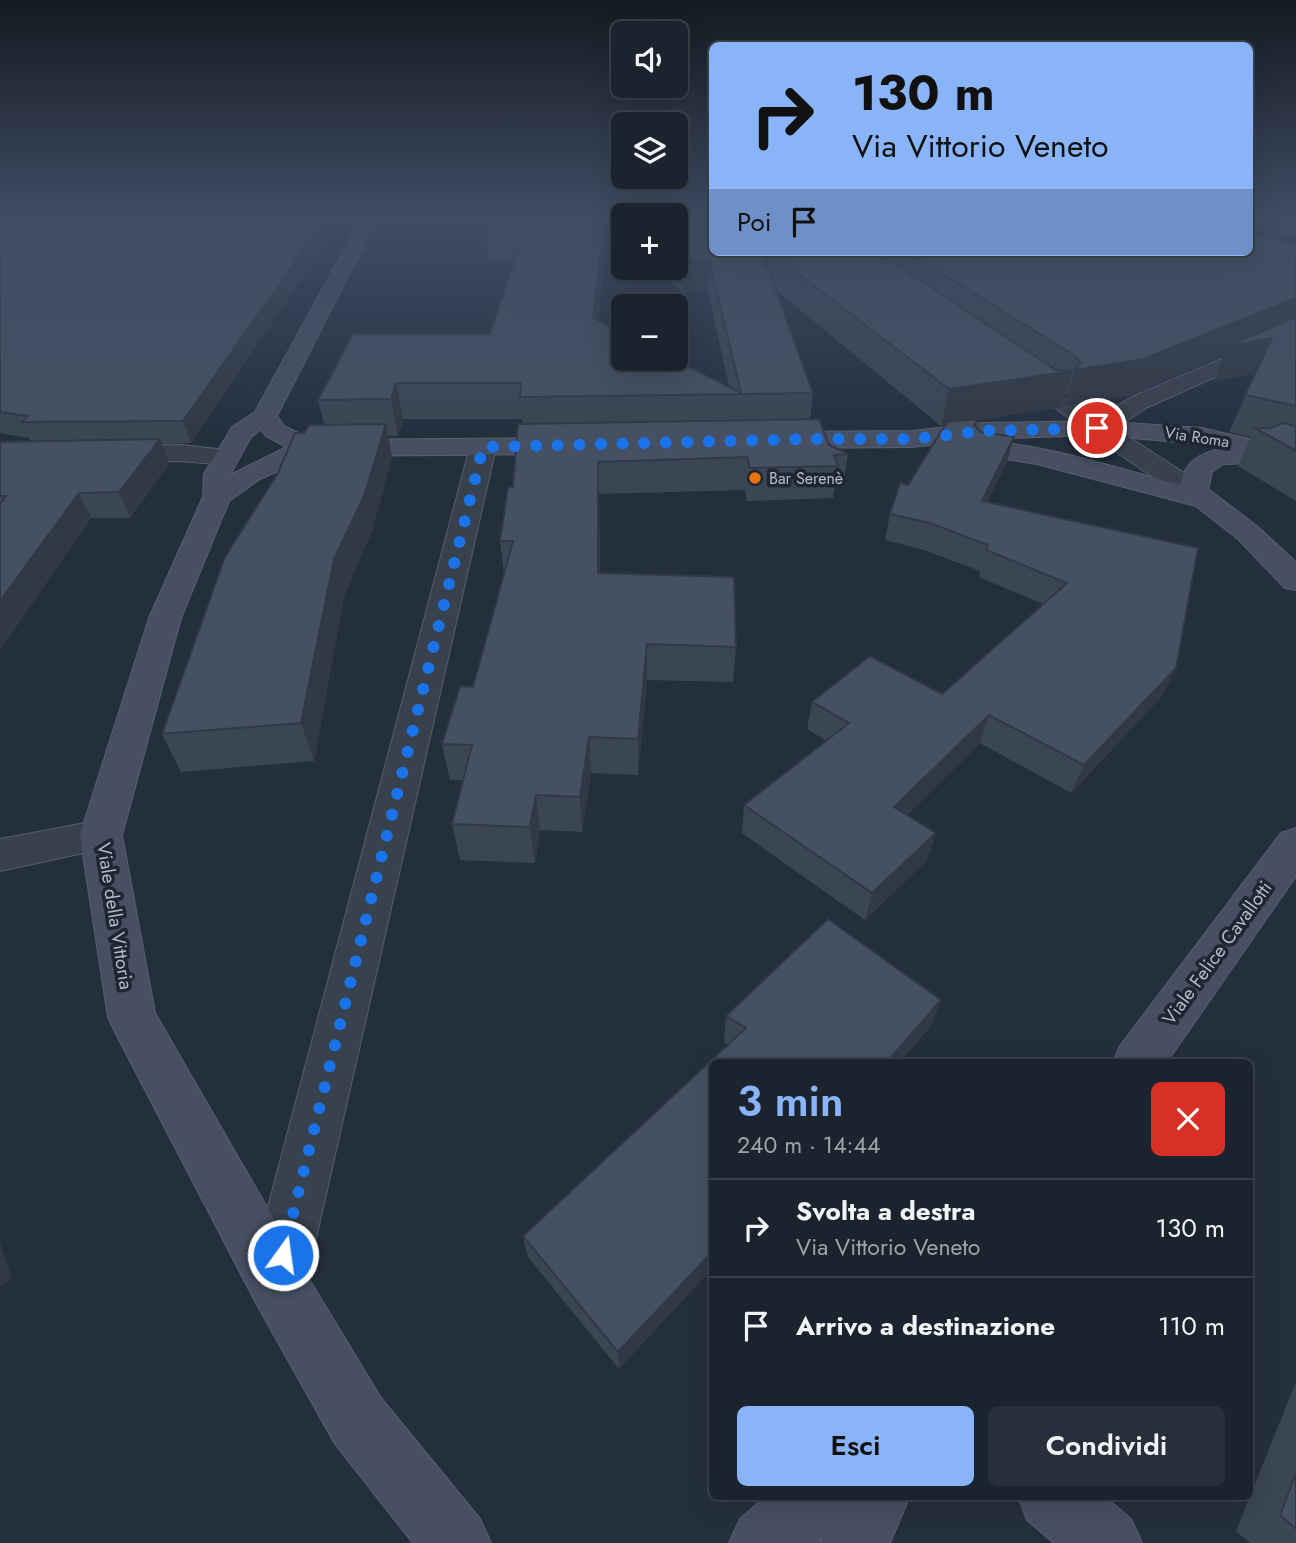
<!DOCTYPE html>
<html lang="it">
<meta charset="utf-8">
<style>
:root{--surface:#1b232e;--page:#282f3a;--text:#f1f3f6;--muted:#a0a4aa;--line:#39404a;--accent:#8ab4f8}
body{margin:0;font-family:Jost,sans-serif;background:var(--page);color:var(--text);height:100vh;display:flex;flex-direction:column;font-size:26px;white-space:nowrap}
*{box-sizing:border-box;margin:0}
p{font-size:23px;color:var(--muted)}
.icon{flex:none;width:38px;height:38px;fill:none;stroke:currentColor;stroke-width:2;stroke-linecap:round;stroke-linejoin:round}
.map{position:relative;flex:1;overflow:hidden}
.details{position:absolute;left:709px;top:1059px;width:544px;height:441px;display:flex;flex-direction:column;background:var(--surface);border-radius:10px;box-shadow:0 7px 28px #0002,0 0 0 2px var(--line)}
.details>*{flex:none}
.banner{position:absolute;left:709px;top:42px;width:544px;height:214px;border-radius:10px;box-shadow:0 7px 28px #0002,0 0 0 2px var(--line);background:#8ab4f8;color:#111;overflow:hidden}
.tools{position:absolute;left:611px;top:21px;display:grid;gap:14px}
.tools a{display:grid;place-items:center;width:77px;height:77px;border-radius:10px;background:var(--surface);box-shadow:0 7px 28px #0002,0 0 0 2px var(--line);font-size:35px}
.pin{position:absolute;display:grid;place-items:center;width:60px;height:60px;color:#fff;margin:-30px;border:4px solid #fff;border-radius:50%;box-shadow:0 2px 7px #0007}
.me{position:absolute;width:77px;margin:-38px;rotate:14deg;stroke-linejoin:round;filter:drop-shadow(0 0 5px #0008)}
.turn{display:flex;align-items:center;gap:24px;height:147px;padding:0 28px;font-size:32px}
.turn .icon{width:91px;height:91px;stroke-width:2.5}
.turn b{display:block;font-size:49px;line-height:60px}
.then{display:flex;align-items:center;height:66px;padding:0 28px;background:#0003;gap:14px;font-size:26px}
.round{display:grid;place-items:center;flex:none;width:74px;height:74px;border-radius:10px;background:var(--page)}
.head{display:flex;align-items:center;justify-content:space-between;height:119px;padding:0 28px}
h1{font-size:42px;font-weight:600;line-height:52px;color:var(--accent)}
.action{display:flex;gap:14px;margin-top:auto;padding:14px 28px}
.action a{flex:1;height:80px;border-radius:10px;background:var(--accent);color:#111;font-size:28px;font-weight:600;line-height:80px;text-align:center}
.action a+a{background:var(--page);color:var(--text)}
ul{padding:0;list-style:none}
li{display:flex;align-items:center;gap:21px;height:98px;padding:0 28px;border-top:2px solid var(--line)}
li div{flex:1}
li b{display:block;font-size:26px}
li em{font-style:normal}
.map>svg:first-child{display:block}
.lines{fill:none;stroke-linecap:round;stroke-linejoin:round}
.minor-casing{stroke:#565f6c;stroke-width:2}
.secondary-casing{stroke:#565f6c;stroke-width:2}
.minor{fill:#38414e;fill-rule:evenodd}
.secondary{fill:#465061;fill-rule:evenodd}
.wall{fill:#3b4654}
.shaded-wall{fill:#303945}
.building{fill:#455162;stroke:#303945;stroke-width:2}
.route{stroke:#1a73e8;stroke-width:12;stroke-dasharray:0 21.6}
.food-dot{fill:#e8710a;stroke:#1d2633;stroke-width:2.5}
.labels{text-anchor:middle;dominant-baseline:central;stroke-width:7;stroke-linejoin:round;paint-order:stroke}
.far-street-label{font-size:16px;fill:#b4bcc9;stroke:#1d2633}
.far-poi-label{font-size:16px;fill:#b4bcc9;stroke:#1d2633;text-anchor:start}
.street-label{font-size:19px;fill:#b4bcc9;stroke:#1d2633}
</style>
<div class="map">
<svg width="1296" height="1543" viewBox="0 0 1296 1543">
<rect width="100%" height="100%" fill="#242f3e"/>
<g class="lines">
<g class="minor-casing">
<g id="minor">
<polygon points="1250,219 1271,219 1296,226 1296,236 1250,223"/>
<path d="M1296,327v14l-148,66 -33,21 89,58 4,6 -4,6 -10,2 -10,-2 -96,-65 -35,-27 4,-5c16,-4 28,7 41,16l34,-20z"/>
<polygon points="483,439 492,442 496,447 306,1282 298,1303 277,1311 256,1303 248,1282 470,447 474,442"/>
<polygon points="181,445 235,451 239,457 235,463 226,465 181,461 114,462 105,459 101,454 105,449 114,446"/>
<polygon points="101,820 116,824 122,835 116,846 0,871 0,839"/>
</g>
</g>
<g class="secondary-casing">
<g id="secondary">
<path d="M361,219h16l-100,197 7,10 28,14 257,-2 9,3 4,5 -4,5 -9,3 -258,2 -51,23 -31,22 -48,117 -59,217 33,178 143,248 83,137 99,121 11,24h-78l-78,-99 -79,-141 -141,-271 -7,-15 -28,-182 69,-217 54,-121 1,-23 28,-47 23,-15zM261,429l5,7 21,11 -57,28 21,-38z"/>
<path d="M1097,421l105,7 94,22v16l-32,-8 -11,5 -30,1 -11,8 -4,17 50,38 38,35v28l-11,-2 -47,-49 -42,-33 -159,-42 -62,-10 -4,-5 4,-5c40,-10 161,30 206,41 3,-24 20,-32 42,-37l-21,-4 -105,-9 -114,4 -71,8 -136,1 -9,-3 -4,-5 4,-5 9,-3 136,-1 71,-8z"/>
<polygon points="1296,828 1296,876 1167,1062 1113,1062 1120,1046 1281,833"/>
<polygon points="766,1496 910,1496 890,1543 820,1543 823,1537 816,1543 729,1543 740,1519"/>
<polygon points="1018,1496 1104,1496 1131,1519 1142,1543 1054,1543 1027,1520"/>
</g>
</g>
<use href="#minor" class="minor"/>
<use href="#secondary" class="secondary"/>
</g>
<g class="wall">
<polygon points="0,219 329,219 332,233 191,443 161,444 169,464 130,518 91,518 0,650 0,442 31,441 29,438 0,433"/>
<polygon points="609,219 598,320 729,387 708,290 683,293 658,268 676,268 676,219 712,252 1250,252 1296,245 1296,501 1238,466 1251,437 1229,432 1256,373 1214,381 1224,355 1131,395 1064,406 1067,396 1066,393 1062,407 978,420 976,427 981,432 1014,437 1007,462 987,502 1176,668 1162,696 1071,793 980,743 907,815 936,833 927,860 865,920 742,833 744,805 827,741 807,729 812,702 942,694 1043,604 979,577 980,571 924,550 885,540 890,514 945,425 941,426 776,290 813,393 810,420 829,445 848,454 843,487 835,487 833,498 747,501 745,490 599,494 600,574 736,647 733,682 647,680 638,775 591,773 582,832 540,830 535,863 460,860 452,824 463,780 450,780 442,744 473,687 504,574 500,541 513,487 522,424 522,419 403,419 398,436 388,436 392,457 372,531 344,596 314,761 181,772 162,734 304,433 324,424 318,400 490,334 514,262 489,262 486,232"/>
<polygon points="612,219 623,219 623,231"/>
<polygon points="726,1016 931,1026 900,1062 712,1062 619,1369 528,1257 523,1236 728,1045 724,1042"/>
<polygon points="1296,1382 1296,1543 1250,1543 1236,1531"/>
</g>
<g class="shaded-wall">
<polygon points="325,219 329,219 332,233 191,443 183,421"/>
<polygon points="605,219 609,219 594,352 593,318"/>
<polygon points="709,259 708,290 683,293 684,262"/>
<polygon points="1296,298 1296,325 1257,373 1214,381 1224,355 1131,395 1064,406 1075,370"/>
<polygon points="1073,371 1062,407 978,420 972,444 974,425 977,420 941,426 949,389"/>
<polygon points="396,383 403,419 398,436 391,399"/>
<polygon points="386,424 392,457 372,531 344,596 314,761 301,723 334,559"/>
<polygon points="1014,437 1007,462 975,527 982,501"/>
<polygon points="160,439 169,464 130,518 119,492"/>
<polygon points="598,462 599,494 600,608 598,573"/>
<polygon points="79,493 91,518 0,650 0,601"/>
<polygon points="647,644 647,680 638,775 638,739"/>
<polygon points="1176,668 1162,696 1071,793 1084,765"/>
<polygon points="989,715 980,743 887,834 894,807"/>
<polygon points="589,737 591,773 582,832 580,797"/>
<polygon points="536,795 540,830 535,863 530,827"/>
<polygon points="936,833 927,860 865,920 872,893"/>
<polygon points="941,1000 931,1026 900,1062 887,1062"/>
<polygon points="0,1242 12,1279 0,1287"/>
<polygon points="712,1252 712,1269 619,1369 618,1352"/>
</g>
<g class="building">
<polygon points="0,219 325,219 183,421 22,422 28,416 0,412"/>
<polygon points="487,219 605,219 593,318 623,333 623,359 673,359 741,393 709,259 684,262 676,254 676,219 712,219 712,252 762,252 813,393 520,397 521,383 396,383 391,399 318,400 353,334 490,334 524,231 486,232"/>
<polygon points="1250,233 1296,245 1296,298 1143,359 1075,370 1081,363 1075,356 908,252 1250,252"/>
<polygon points="770,252 877,252 1056,370 1073,371 949,389"/>
<polygon points="1296,317 1296,406 1245,395 1272,338 1228,346"/>
<polygon points="819,419 829,445 848,454 834,455 838,466 750,468 747,457 598,462 598,573 734,577 736,647 647,644 638,739 589,737 580,797 536,795 530,827 452,824 472,745 442,744 460,686 473,687 513,541 500,541 508,487 513,487 518,424"/>
<polygon points="978,419 974,425 981,432 1014,437 982,501 1198,548 1176,668 1084,765 989,715 894,807 936,833 872,893 744,805 849,723 812,702 870,656 942,694 1067,583 986,550 988,545 930,523 890,514 900,483 908,485 947,422"/>
<polygon points="1282,423 1296,426 1296,451 1255,428 1271,428"/>
<polygon points="386,424 364,496 334,559 301,723 162,734 225,557 278,473 295,433 304,433 309,425"/>
<polygon points="160,439 119,492 79,493 0,601 0,504 6,496 0,496 0,442"/>
<polygon points="828,919 941,1000 887,1062 712,1062 712,1252 618,1352 523,1236 746,1028 726,1016"/>
<polygon points="1296,1473 1296,1529 1280,1515"/>
</g>
<linearGradient id="sky" x2="0" y2="1"><stop stop-color="#141a22"/><stop offset="0.5" stop-color="#3f4d63"/><stop offset="1" stop-color="#3f4d63" stop-opacity="0"/></linearGradient>
<rect width="1296" height="435" fill="url(#sky)"/>
<g class="lines">
<polyline class="route" points="283,1255 483,447 810,439 912,439 983,431 1097,428"/>
</g>
<circle class="food-dot" cx="755" cy="478" r="7"/>
<g class="labels">
<g class="far-street-label">
<text transform="translate(1197 437) rotate(9)">Via Roma</text>
</g>
<g class="far-poi-label">
<text x="769" y="478">Bar Serenè</text>
</g>
<g class="street-label">
<text transform="translate(115 916) rotate(81)">Viale della Vittoria</text>
<text transform="translate(1217 953) rotate(-54)">Viale Felice Cavallotti</text>
</g>
</g>
</svg>
<div class="tools">
<a><svg class="icon" aria-label="sound" viewBox="0 0 24 24"><path d="M4 9h4l5-4v14l-5-4H4zM17 9q2 3 0 6"/></svg></a>
<a><svg class="icon" aria-label="layers" viewBox="0 0 24 24"><path d="M12 4l9 5-9 5-9-5zM3 14l9 5 9-5"/></svg></a>
<a>+</a>
<a>−</a>
</div>
<div class="pin" style="left:1097px;top:428px;background:#d93025"><svg class="icon" aria-label="arrive" viewBox="0 0 24 24"><path d="M6 21V4h12l-3 4 3 4H6"/></svg></div>
<svg class="me" style="left:283px;top:1255px" viewBox="-20 -20 40 40"><circle r="17" fill="#1a73e8" stroke="#fff" stroke-width="3"/><path d="M0-11L8 9 0 5-8 9z" fill="#fff"/></svg>
<div class="banner">
<div class="turn"><svg class="icon" aria-label="right" viewBox="0 0 24 24"><path d="M7 20v-9h11M14 6l5 5-5 5"/></svg><div><b>130 m</b>Via Vittorio Veneto</div></div>
<div class="then">Poi<svg class="icon" aria-label="arrive" viewBox="0 0 24 24"><path d="M6 21V4h12l-3 4 3 4H6"/></svg></div>
</div>
<section class="details">
<div class="head"><div><h1>3 min</h1><p>240 m · 14:44</p></div><a class="round" style="background:#d93025;color:#fff"><svg class="icon" aria-label="close" viewBox="0 0 24 24"><path d="M6 6l12 12M18 6L6 18"/></svg></a></div>
<ul>
<li><svg class="icon" aria-label="right" viewBox="0 0 24 24"><path d="M7 20v-9h11M14 6l5 5-5 5"/></svg><div><b>Svolta a destra</b><p>Via Vittorio Veneto</p></div><em>130 m</em></li>
<li><svg class="icon" aria-label="arrive" viewBox="0 0 24 24"><path d="M6 21V4h12l-3 4 3 4H6"/></svg><div><b>Arrivo a destinazione</b></div><em>110 m</em></li>
</ul>
<div class="action"><a>Esci</a><a>Condividi</a></div>
</section>
</div>
